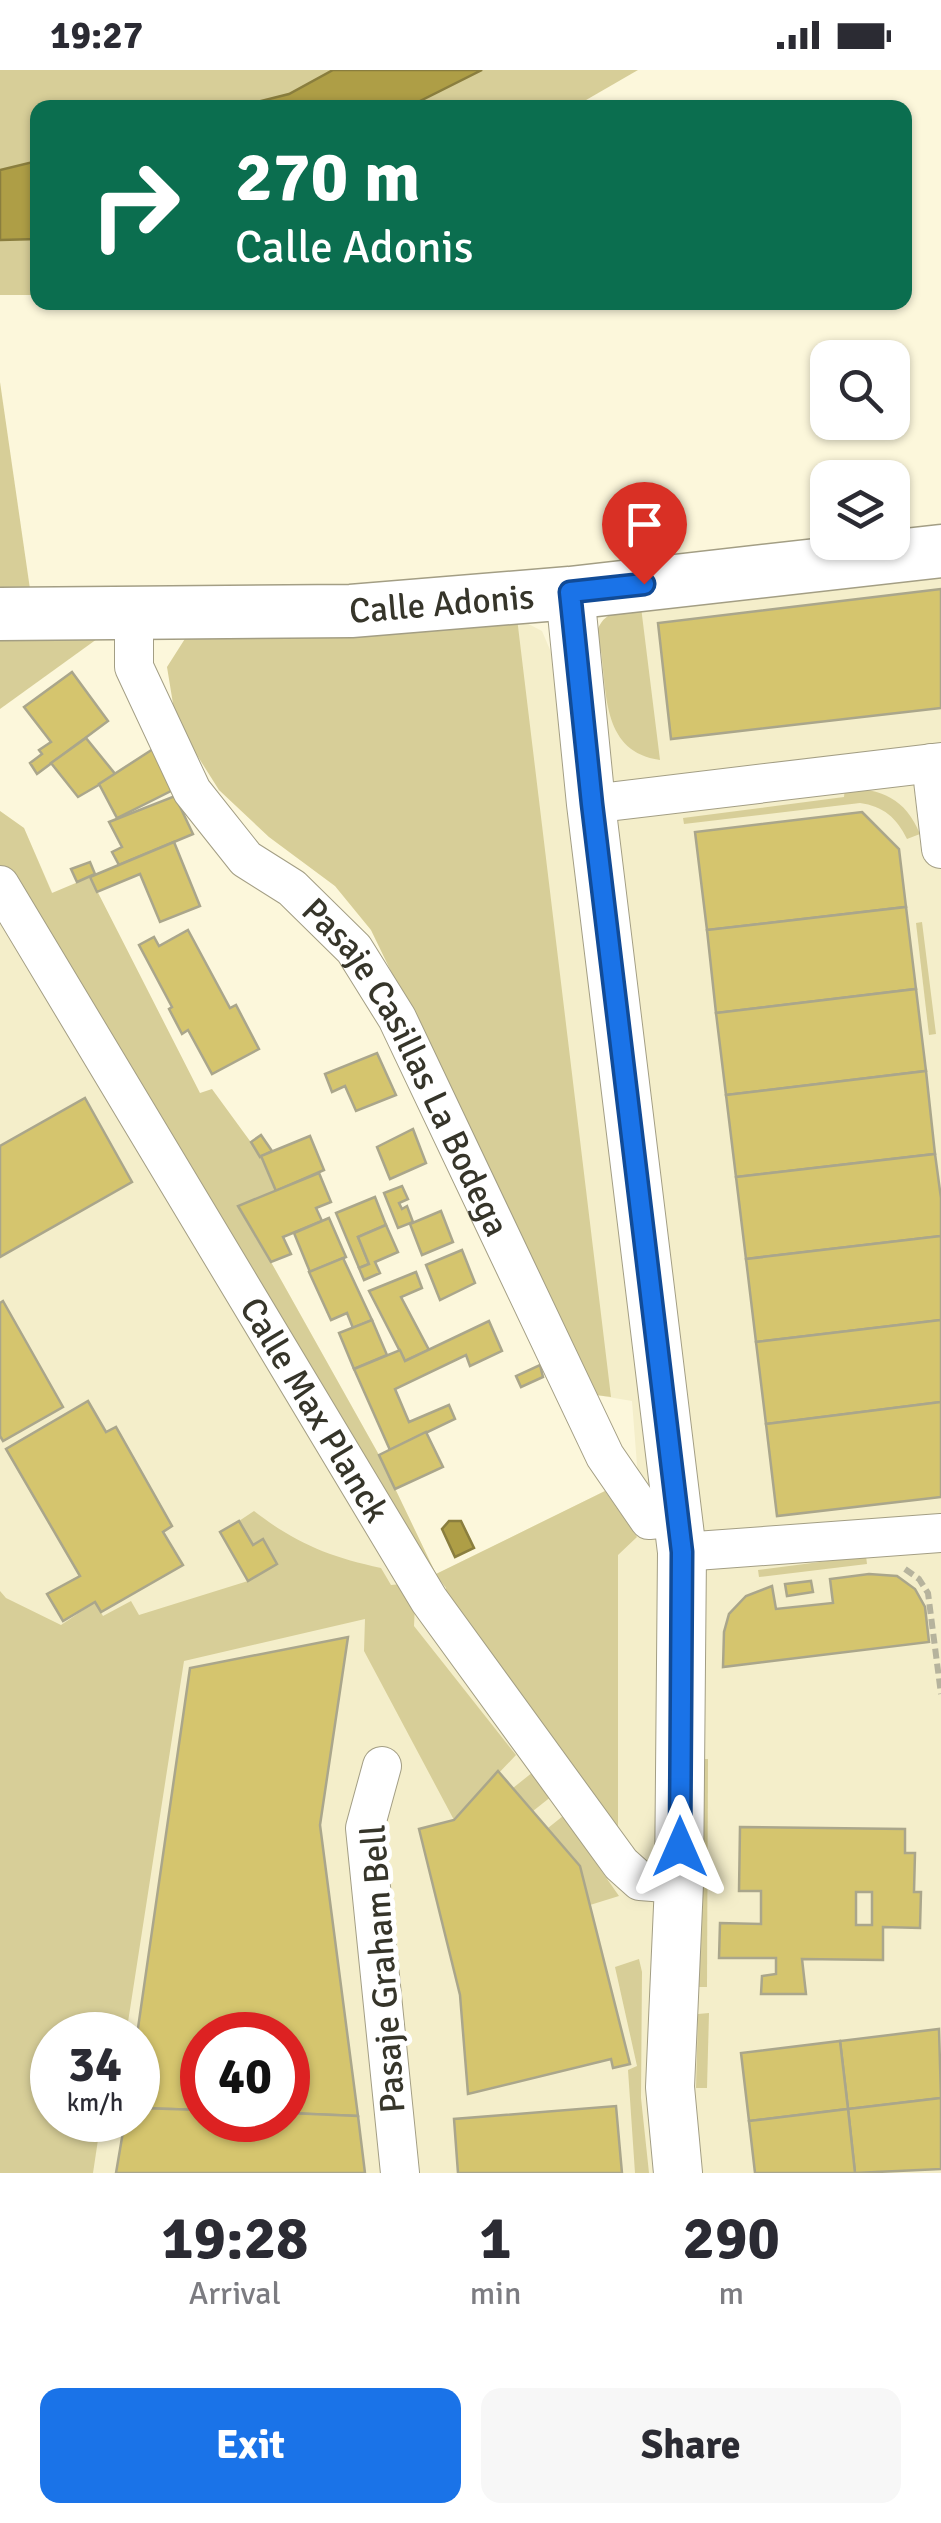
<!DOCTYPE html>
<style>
:root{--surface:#fff;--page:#f7f7f7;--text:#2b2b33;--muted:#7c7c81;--accent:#1a73e8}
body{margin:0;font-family:Signika,sans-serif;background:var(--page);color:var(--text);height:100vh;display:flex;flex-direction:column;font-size:38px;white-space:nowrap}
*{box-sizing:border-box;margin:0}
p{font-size:32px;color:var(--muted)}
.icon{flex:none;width:55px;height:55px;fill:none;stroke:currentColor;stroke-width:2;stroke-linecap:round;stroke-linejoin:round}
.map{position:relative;height:2103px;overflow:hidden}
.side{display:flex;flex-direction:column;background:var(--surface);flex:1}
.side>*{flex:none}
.hud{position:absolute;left:30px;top:30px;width:882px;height:210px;border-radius:20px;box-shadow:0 2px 8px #0004;background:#0b6e4f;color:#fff;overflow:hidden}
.controls{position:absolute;left:810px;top:270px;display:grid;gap:20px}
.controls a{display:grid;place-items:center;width:100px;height:100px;border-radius:20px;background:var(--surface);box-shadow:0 2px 8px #0004;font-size:50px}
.speed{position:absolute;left:30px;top:1942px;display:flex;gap:20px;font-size:50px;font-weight:700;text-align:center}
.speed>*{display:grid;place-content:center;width:130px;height:130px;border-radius:50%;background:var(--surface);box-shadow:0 2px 8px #0004;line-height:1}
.speed small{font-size:25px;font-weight:400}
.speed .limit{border:15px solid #d22;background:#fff;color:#111}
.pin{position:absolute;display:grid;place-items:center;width:85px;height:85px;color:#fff;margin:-102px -42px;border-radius:50% 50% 50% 0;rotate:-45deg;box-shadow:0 0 10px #0007}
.pin .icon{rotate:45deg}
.me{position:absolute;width:110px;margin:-55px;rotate:0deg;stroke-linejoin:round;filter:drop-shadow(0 0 8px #0008)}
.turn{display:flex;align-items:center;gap:35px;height:210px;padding:0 40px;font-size:45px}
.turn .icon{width:130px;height:130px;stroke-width:2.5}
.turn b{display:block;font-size:70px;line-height:85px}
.eta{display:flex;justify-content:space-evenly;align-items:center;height:170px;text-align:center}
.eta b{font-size:60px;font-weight:700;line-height:70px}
.primary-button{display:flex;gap:20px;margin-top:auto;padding:20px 40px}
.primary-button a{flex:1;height:115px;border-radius:20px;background:var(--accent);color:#fff;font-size:40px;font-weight:700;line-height:115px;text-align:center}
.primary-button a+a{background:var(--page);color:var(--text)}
.status{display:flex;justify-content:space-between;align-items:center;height:70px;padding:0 50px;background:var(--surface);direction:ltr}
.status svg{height:28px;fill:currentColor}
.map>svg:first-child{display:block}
.built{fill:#f4eeca;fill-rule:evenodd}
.green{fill:#d7ce98}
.water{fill:#ae9e46;stroke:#8a7e3e;stroke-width:2.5}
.building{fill:#d5c56e;stroke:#aaa68b;stroke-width:2.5;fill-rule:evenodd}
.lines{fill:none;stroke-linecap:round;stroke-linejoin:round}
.minor-casing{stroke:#a39e84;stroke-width:40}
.tertiary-casing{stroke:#a39e84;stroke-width:50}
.secondary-casing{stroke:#a39e84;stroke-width:55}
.path{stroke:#b6b39d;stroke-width:6;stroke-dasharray:10 5;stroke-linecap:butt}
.minor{stroke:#fff;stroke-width:38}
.tertiary{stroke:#fff;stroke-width:48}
.secondary{stroke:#fff;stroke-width:52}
.route-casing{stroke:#114b97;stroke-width:25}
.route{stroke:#1a73e8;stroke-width:18}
.labels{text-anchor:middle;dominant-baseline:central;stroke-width:10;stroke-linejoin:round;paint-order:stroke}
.street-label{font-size:35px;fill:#36352a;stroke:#fff}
</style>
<div class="status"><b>19:27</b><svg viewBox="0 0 49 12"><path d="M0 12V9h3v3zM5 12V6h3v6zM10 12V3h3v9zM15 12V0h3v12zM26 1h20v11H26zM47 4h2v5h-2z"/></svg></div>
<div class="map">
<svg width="941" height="2103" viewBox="0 0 941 2103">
<rect width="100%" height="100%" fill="#fcf7db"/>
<path class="built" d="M941,501v1602h-941v-1362l24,17 29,66 190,318 136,243 57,119 169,-83 5,7 28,-20 -6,-77 -36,-6 -225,-465 -36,-44 -66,-49 -50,-47 -52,-123 350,-49 25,13 11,26 40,-6 20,-41zM52,1965h86v85h-86zM202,1965h86v85h-86z"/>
<g class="green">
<polygon points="0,0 333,0 289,24 237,37 38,38 37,91 0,100"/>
<polygon points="482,0 638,0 574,37 408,37"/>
<polygon points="37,169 37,225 0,225 0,170"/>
<polygon points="0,312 30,519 0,520"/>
<path d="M641,537l19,153c-57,-8 -53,-64 -59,-109h-8c4,-35 15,-40 48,-44z"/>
<polygon points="517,548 611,1327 596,1325 371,860 335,816 269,767 219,720 176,652 167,597 188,564"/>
<polygon points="0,559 97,569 0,639"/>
<path d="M845,718c37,1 60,10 75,46l-13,5c-10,-21 -24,-33 -47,-36l-176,21 -1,-6 161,-21z"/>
<polygon points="0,741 24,758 52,823 90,807 200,1023 212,1019 261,1086 276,1121 243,1142 379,1385 436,1504 605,1421 637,1467 618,1485 618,1764 446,1535 446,1518 436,1505 428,1508 0,802"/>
<polygon points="922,852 936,964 929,965 916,853"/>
<path d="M254,1441c41,32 76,46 127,57l10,17 11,-1 13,21 -1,21 102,129 -62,65 -90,-169 1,-32 -181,42 -58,374h-74v85h49l-8,53h-93v-582l6,7 55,27 34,-23 8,14 28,-15 8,14 109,-34 29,-17 -14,-24 -10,5 -14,-24z"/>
<polygon points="866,1486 867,1494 759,1507 758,1500"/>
<polygon points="700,1689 708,1689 707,1917 698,1917"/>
<polygon points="533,1702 552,1726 533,1741 513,1718"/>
<polygon points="563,1746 619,1826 590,1835 580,1796 548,1758"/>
<polygon points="639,1889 642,1902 641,2028 649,2103 635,2103 628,2000 637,1996 615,1897"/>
<polygon points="709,1943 707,2018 696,2018 698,1944"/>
</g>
<g class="water">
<polygon points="333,0 482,0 408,37 237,37 289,24"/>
<polygon points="37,91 37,169 0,170 0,100"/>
<polygon points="449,1451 461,1451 474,1478 455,1487 442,1459"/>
</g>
<g class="building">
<polygon points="941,519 941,638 671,669 658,553"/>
<polygon points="72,602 108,651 37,704 30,693 42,684 39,680 51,672 24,637"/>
<polygon points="86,668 116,705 78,727 51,693"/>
<polygon points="153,679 173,720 117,748 99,714"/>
<polygon points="175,726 193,764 119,795 112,782 122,777 109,752"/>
<polygon points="862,742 899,779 906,837 707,860 695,762"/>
<polygon points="174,772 200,836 160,852 140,804 97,822 90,807"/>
<polygon points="90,792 95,804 77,812 71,799"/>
<polygon points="906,837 916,919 716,943 707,860"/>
<polygon points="188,860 230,938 236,935 259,979 212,1004 188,960 182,964 169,939 172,937 139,875 154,867 159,876"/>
<polygon points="916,919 926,1001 726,1025 716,943"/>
<polygon points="377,983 396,1025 356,1041 345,1016 332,1022 325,1004"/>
<polygon points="926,1001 935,1084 736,1107 726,1025"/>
<polygon points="85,1028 132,1112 0,1187 0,1076"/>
<polygon points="413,1059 426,1093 390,1109 377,1077"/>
<polygon points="261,1065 272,1081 260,1087 251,1072"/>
<polygon points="310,1066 324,1100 276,1121 261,1086"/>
<polygon points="935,1084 941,1128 941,1166 746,1189 736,1107"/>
<polygon points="319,1103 331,1132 316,1138 322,1151 283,1167 291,1184 271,1192 238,1136"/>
<polygon points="402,1116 408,1129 399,1133 402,1139 407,1136 413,1152 398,1158 384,1123"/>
<polygon points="375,1127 386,1155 358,1167 369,1194 359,1198 336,1143"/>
<polygon points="441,1141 453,1172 422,1185 410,1154"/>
<polygon points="329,1148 346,1187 310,1202 294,1163"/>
<polygon points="386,1155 398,1182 375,1192 380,1203 364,1210 359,1198 369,1194 358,1167"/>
<polygon points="941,1166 941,1250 756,1272 746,1189"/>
<polygon points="462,1180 475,1213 440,1230 426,1195"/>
<polygon points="343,1188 372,1250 353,1258 347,1243 331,1250 309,1202"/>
<polygon points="416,1202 422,1218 401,1227 429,1280 405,1291 369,1221"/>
<polygon points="3,1231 63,1337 3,1371 0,1366 0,1233"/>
<polygon points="372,1250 387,1285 354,1299 339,1263"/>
<polygon points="941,1250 941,1332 766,1354 756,1272"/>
<polygon points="489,1251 502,1281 470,1296 466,1285 395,1319 409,1352 449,1335 455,1349 390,1380 354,1299 400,1280 405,1291"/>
<polygon points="540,1295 543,1307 521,1317 516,1306"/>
<polygon points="88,1331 106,1362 116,1357 172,1456 163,1462 183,1495 101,1542 95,1532 63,1551 47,1524 80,1506 6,1379"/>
<polygon points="941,1332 941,1427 777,1446 766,1354"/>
<polygon points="426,1362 443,1397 395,1419 379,1385"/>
<polygon points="239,1451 253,1475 263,1469 277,1494 248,1511 220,1462"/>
<polygon points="869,1504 897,1506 915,1519 925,1537 929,1572 723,1597 724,1562 729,1544 746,1526 772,1516 776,1539 833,1533 830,1509"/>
<polygon points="811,1511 813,1522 787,1526 785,1514"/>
<polygon points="348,1567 320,1755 358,2046 288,2043 288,1965 202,1965 202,2040 138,2038 137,1965 190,1598"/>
<polygon points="498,1701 580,1796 630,1994 613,1998 611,1989 468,2024 460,1925 419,1759 454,1750"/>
<path d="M740,1757l165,2v24h10l-1,39h7l-1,36 -37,-1v33l-81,-1 4,35h-45l1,-18 14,-2v-16h-57l1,-35 41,1v-33h-22zM856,1822h16v33h-16z"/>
<polygon points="939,1959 941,2028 848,2039 840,1971"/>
<polygon points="840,1971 848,2039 749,2051 741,1983"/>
<polygon points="941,2028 941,2099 855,2103 848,2039"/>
<polygon points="616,2036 622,2103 458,2103 454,2049"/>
<polygon points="138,2038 202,2040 202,2050 288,2050 288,2043 358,2046 365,2103 116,2103 125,2050 138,2050"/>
<polygon points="848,2039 855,2103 755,2103 749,2051"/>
</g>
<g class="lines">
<g class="minor-casing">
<g id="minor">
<path id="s1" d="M134,542v55l58,124 54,68 46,29 62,61 43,69 208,438 44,64 29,-3"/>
<polyline points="931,693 941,779"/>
<polyline points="591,734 941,692"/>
<path id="s2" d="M0,815l429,715 192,264 19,17 39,3"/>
<polyline points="682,1482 941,1463"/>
<polyline points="382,1696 365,1758 400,2103"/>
</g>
</g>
<g class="tertiary-casing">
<polyline id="tertiary" points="570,523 591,734 682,1482 679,1814 670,2017 678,2103"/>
</g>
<g class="secondary-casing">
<g id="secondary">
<path id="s3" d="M0,544l351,-3 219,-18 371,-42"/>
</g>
</g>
<polyline class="path" points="905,1499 919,1509 928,1523 941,1624"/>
<use href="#minor" class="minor"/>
<use href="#tertiary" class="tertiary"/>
<use href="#secondary" class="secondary"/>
</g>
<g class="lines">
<g class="route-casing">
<polyline id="route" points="644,514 570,522 592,734 682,1482 680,1777"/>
</g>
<use href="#route" class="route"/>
</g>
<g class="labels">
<g class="street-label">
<text stroke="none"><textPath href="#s3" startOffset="442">Calle Adonis</textPath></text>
<text stroke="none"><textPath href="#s1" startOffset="548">Pasaje Casillas La Bodega</textPath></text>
<text stroke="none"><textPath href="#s2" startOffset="612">Calle Max Planck</textPath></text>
<text transform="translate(383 1899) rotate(-94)">Pasaje Graham Bell</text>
</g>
</g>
</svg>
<div class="controls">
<a><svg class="icon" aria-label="search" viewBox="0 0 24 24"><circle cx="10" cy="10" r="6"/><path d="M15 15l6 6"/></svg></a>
<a><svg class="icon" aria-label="layers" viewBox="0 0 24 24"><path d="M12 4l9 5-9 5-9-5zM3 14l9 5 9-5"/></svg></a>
</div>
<div class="speed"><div>34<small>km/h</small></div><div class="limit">40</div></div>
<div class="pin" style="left:644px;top:514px;background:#d93025"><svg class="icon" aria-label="arrive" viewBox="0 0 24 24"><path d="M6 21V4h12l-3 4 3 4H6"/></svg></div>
<svg class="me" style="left:680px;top:1777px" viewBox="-20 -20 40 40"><path d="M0-17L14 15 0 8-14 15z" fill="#1a73e8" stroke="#fff" stroke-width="4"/></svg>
<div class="hud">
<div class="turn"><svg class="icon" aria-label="right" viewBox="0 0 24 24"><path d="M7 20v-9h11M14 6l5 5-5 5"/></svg><div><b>270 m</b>Calle Adonis</div></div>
</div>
</div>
<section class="side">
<div class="eta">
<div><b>19:28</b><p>Arrival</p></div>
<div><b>1</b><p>min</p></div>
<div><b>290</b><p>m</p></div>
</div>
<div class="primary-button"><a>Exit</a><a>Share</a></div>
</section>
